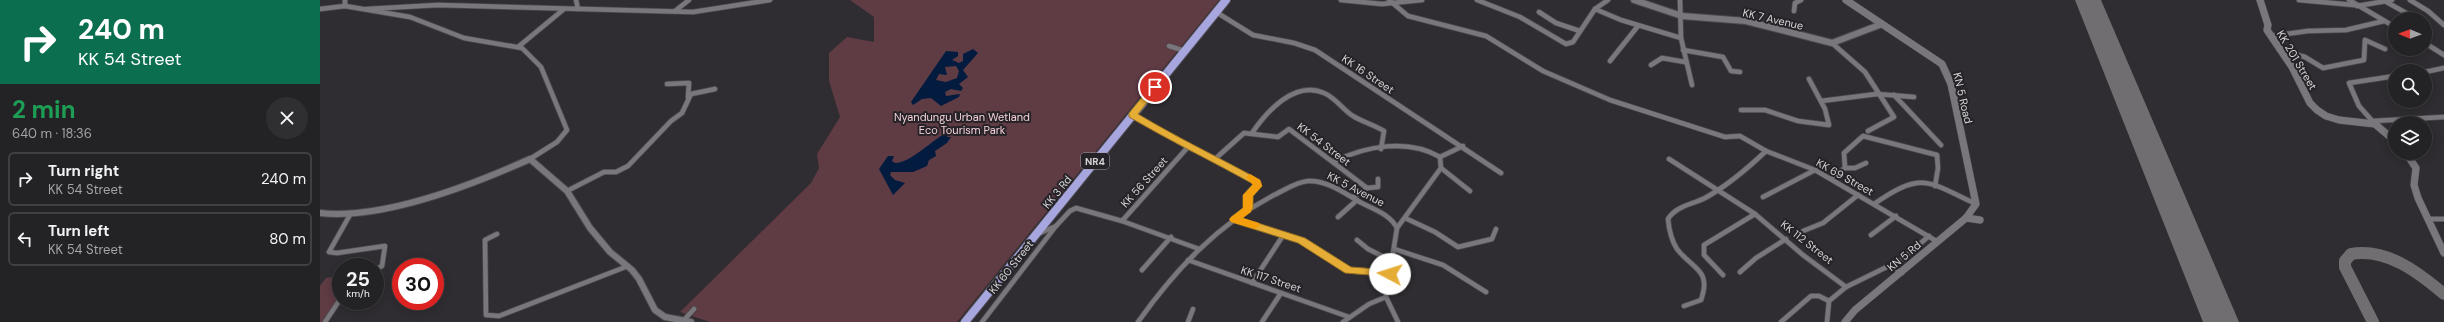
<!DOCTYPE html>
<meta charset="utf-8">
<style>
:root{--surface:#232225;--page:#2f2f32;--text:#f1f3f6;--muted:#a3a4a7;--line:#403f42}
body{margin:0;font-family:"DM Sans",sans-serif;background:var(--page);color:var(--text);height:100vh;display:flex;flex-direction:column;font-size:15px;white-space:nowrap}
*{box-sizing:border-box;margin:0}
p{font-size:13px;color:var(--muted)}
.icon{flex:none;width:22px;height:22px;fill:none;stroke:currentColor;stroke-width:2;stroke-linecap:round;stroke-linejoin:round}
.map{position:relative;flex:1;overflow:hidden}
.drawer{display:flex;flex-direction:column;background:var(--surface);width:320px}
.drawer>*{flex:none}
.top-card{background:#0b6e4f;color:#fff;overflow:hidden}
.needle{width:26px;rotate:271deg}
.tools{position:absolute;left:2068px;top:12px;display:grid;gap:8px}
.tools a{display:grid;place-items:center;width:44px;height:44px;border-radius:50%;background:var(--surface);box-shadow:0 2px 10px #0003,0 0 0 1px var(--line);font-size:20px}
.speed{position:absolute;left:12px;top:258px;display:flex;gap:8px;font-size:20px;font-weight:700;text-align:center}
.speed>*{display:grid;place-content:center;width:52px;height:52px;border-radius:50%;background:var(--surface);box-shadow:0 2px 10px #0003,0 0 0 1px var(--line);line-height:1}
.speed small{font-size:10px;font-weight:400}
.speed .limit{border:6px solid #d22;background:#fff;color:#111}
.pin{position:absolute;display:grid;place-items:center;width:34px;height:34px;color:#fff;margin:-17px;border:2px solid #fff;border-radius:50%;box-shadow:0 1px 4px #0007}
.me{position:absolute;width:44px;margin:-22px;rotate:275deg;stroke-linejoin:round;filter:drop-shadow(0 0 3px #0008)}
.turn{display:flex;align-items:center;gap:14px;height:84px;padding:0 12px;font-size:18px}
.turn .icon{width:52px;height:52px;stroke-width:2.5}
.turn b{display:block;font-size:28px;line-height:34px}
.round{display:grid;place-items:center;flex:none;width:42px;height:42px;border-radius:21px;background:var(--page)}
.headline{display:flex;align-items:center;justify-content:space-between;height:68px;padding:0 12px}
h1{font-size:24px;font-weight:700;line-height:30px;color:#1e9e55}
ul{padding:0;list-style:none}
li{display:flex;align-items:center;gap:12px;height:54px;margin:0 8px 6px;padding:0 4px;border:2px solid var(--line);border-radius:6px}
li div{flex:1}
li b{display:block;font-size:15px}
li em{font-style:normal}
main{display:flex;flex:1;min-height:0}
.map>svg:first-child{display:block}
.green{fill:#5f3b44}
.water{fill:#021b3f;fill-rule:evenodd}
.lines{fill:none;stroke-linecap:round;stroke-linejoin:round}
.taxiway{stroke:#706e71;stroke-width:12}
.runway{fill:#706e71;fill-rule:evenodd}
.minor-casing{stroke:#4c4a4e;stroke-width:6}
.tertiary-casing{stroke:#4c4a4e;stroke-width:8}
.secondary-casing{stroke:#4c4a4e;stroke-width:8}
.trunk-casing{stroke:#4c4a4e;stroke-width:10}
.minor{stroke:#7a777c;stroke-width:4.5}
.tertiary{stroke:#7a777c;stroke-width:6}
.secondary{stroke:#7a777c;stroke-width:7}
.trunk{stroke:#a7a6df;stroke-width:8}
.route{fill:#e6ad36;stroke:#967023}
.slow{fill:#f59e0b}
.labels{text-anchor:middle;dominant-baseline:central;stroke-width:4;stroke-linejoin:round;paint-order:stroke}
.shield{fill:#252327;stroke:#a09fa2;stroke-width:1}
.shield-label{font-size:10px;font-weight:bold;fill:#d5d4d6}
.street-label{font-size:11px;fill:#d5d4d6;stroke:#252327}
.park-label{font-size:11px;fill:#f5d0d8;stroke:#252327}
</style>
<main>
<section class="drawer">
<div class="top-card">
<div class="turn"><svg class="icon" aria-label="right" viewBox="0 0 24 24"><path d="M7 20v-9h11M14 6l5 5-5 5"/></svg><div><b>240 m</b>KK 54 Street</div></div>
</div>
<div class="headline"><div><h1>2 min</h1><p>640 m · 18:36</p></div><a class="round"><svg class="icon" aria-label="close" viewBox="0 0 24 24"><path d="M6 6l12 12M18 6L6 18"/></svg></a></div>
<ul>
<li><svg class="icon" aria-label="right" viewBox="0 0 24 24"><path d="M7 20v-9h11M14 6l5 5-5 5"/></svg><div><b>Turn right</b><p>KK 54 Street</p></div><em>240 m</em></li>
<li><svg class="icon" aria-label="left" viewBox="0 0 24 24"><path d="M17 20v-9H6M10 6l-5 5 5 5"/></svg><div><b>Turn left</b><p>KK 54 Street</p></div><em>80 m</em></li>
</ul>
</section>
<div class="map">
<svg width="2124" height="322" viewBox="0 0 2124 322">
<rect width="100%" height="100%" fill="#2f2d31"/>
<g class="green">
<polygon points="530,0 899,0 637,322 390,322 360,312 491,183 499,168 497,154 520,117 509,81 509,53 527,37 554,42 554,17"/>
<polygon points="21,276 21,298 5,322 0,322 0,286 6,278"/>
</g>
<g class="water">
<path d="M653,49l5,4 -15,17 5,7 -9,7 4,4 -2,3 -10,-2 -6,3 1,4 14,-2 -1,3 -18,9 -10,-8 -9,1 -9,6 -2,-3 35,-51 12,1v4l-6,4 7,3 4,-2v-7zM636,66l3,5 -2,7 -11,4 -10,-2 3,-6 8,1 -2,-8z"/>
<path d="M635,127v5l-7,2 -1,3h4l-4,6 -12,8 1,5 -7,4 -2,6 -14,6h-22l-1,3 5,5 10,3 -12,12 -14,-26 9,-13h6l-2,5 3,2c16,0 38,-24 54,-32l1,-3z"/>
</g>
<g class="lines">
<path class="taxiway" d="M2053,322l-28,-55v-6l6,-7c36,-6 67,18 93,40"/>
<polygon class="runway" points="1755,0 1781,0 1919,322 1883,322"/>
<g class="minor-casing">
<g id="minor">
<polyline points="25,0 25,6"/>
<polyline points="256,0 258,9"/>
<polyline points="1021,0 1062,4 1102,0"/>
<polyline points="1069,0 1088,16 1166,36 1223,71 1290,100 1405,137 1420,136 1446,151 1495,170 1618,242"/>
<polyline points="1157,0 1200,17 1246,44 1253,42 1275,9 1288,0"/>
<polyline points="1360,0 1361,38 1372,85"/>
<polyline points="1979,0 2034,5"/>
<polyline points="2029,0 2075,27"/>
<polyline points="2063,0 2095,18"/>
<polyline points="2090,0 2108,11 2124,25"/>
<polyline points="2037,6 2072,0"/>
<polyline points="0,9 25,6 90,17 144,38 202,48 221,67 247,130 237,142 210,159"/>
<polyline points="47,9 118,5 373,12 450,0"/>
<polyline points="1275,9 1301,20 1361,38"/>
<polyline points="355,11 369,0"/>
<polyline points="1474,11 1475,3 1481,0"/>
<polyline points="896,12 933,35 974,43 995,50 1181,173"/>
<polyline points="1219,12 1236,23 1260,31"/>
<polyline points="1951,36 1988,31 2026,30 2064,21"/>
<polyline points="1512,43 1545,72 1574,117 1548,131"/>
<polyline points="2105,43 2124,55"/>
<polyline points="849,46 865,51"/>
<polyline points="198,47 244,9"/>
<polyline points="1363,50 1403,57 1411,71 1420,72"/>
<polyline points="1959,50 1985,57 2003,68 2044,60 2045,40 2065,49"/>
<polyline points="1290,61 1318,26"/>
<polyline points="1331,65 1342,58 1365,62"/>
<polyline points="2105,72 2124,68"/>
<polyline points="347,84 369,83 368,97"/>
<polyline points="1574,95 1621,145"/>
<polyline points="1501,101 1557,94 1594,97"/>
<polyline points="1421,110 1445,110 1478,121 1509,125 1505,109 1489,79"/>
<polyline points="812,115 868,147 895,159"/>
<polyline points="2053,121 2124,117"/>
<polyline points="2055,124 2039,106 2029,83 2075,76"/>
<path d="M932,133c15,-22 43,-53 72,-40 12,5 19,17 29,23 10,6 21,9 31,15l-3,18"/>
<polyline points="868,147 802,221 879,249"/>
<polyline points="1120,157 1143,146"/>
<polyline points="1349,159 1435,214 1483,255 1526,287"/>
<path d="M1013,162c32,-16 75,-24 107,-5l1,11 -44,60"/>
<polyline points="1121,168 1150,191"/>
<polyline points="1525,168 1535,168 1546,163"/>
<polyline points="1510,178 1525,168 1524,153 1543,136 1617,155 1618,168 1615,186"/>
<polyline points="247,191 284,172 296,172 308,166 351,121 362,113 371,94 395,89"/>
<polyline points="1033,197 1047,188 1058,187 1058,179"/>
<polyline points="1443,197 1495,170"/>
<path d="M1554,204c48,-33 53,-23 102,0"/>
<polyline points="928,209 928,195 937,186 937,182 895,159 924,133 958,137 969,129 1047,188"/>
<polyline points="31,213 9,252 17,253 65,246 62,266 55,270"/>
<polyline points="1018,217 1037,200"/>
<polyline points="1085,218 1115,232 1138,247 1172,239 1176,229"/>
<polyline points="914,219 982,240 1029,270 1070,274"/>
<polyline points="2109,219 2124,219"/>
<polyline points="1483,231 1503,223 1538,195"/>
<polyline points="177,234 165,240 166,315 179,316 308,266"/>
<polyline points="718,234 736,226 750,211 756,208 802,221"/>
<polyline points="1551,235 1576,216"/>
<polyline points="1037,240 1048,249 1072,261"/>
<polyline points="1074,249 1123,265 1166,292"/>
<polyline points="868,260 1029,317"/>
<polyline points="1570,265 1582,273"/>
<polyline points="822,270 851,237"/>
<polyline points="1420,272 1436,258 1466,239"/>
<polyline points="1403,275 1384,255 1384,245 1435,214"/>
<polyline points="932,283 964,234"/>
<path d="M1364,306l17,-6c11,-31 -9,-31 -24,-51 -6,-9 -8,-20 -9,-30 8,-13 23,-14 37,-21 22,-12 43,-30 61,-47"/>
<polyline points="364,320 374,309"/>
<polyline points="5,322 21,298"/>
<polyline points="662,322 736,226"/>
<path d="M818,322c37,-52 79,-97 136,-127 11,-5 22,-13 34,-14 18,-1 35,11 50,20 14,8 31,12 39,27l-11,69 12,25"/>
<polyline points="868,322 873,309"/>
<polyline points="942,322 961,293"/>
<polyline points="1023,322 1049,304 1066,297"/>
<polyline points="1461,322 1491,296 1499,296 1509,301 1526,287 1581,260 1609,236"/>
<polyline points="1507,322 1509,301"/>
</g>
</g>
<g class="tertiary-casing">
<g id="tertiary">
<polyline points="1314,0 1362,16 1426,21 1512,43 1562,24"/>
<path d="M0,213c64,7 152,-28 210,-54l37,32 23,37 20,24 22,18 7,9 16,31 10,7 26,5"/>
</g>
</g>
<g class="secondary-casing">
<g id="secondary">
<polyline points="1940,0 1948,25 1947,30 1972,67 1990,103 1997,110 2006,116 2019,120 2055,124 2075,141"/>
<polyline points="2086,153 2096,168 2094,185 2098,198 2124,253"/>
<polyline points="1646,218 1660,220"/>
<polyline points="1525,322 1535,310 1646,218 1656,204 1631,84 1622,64 1526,0"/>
</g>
</g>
<g class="trunk-casing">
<polyline id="trunk" points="645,322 906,0"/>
</g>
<use href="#minor" class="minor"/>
<use href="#tertiary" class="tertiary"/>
<use href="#secondary" class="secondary"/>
<use href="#trunk" class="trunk"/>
</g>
<path class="route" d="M832,85l7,2 -21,27c40,24 82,44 122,66l2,6 -9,10v13l-11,9 63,20 46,29 39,3 5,4 -2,3 -48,-4 -47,-30 -67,-21v-5l12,-9v-13l10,-11c-41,-23 -83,-43 -124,-67v-4z"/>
<polygon class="slow" points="930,174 940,180 942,186 933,196 931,212 923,218 939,223 940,225 935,229 911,222 909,219 923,208 923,195 933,185 926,177"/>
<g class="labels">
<rect class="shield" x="761" y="153" width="28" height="16" rx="3"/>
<g class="shield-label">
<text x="775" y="161">NR4</text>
</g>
<g class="street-label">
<text transform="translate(1453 19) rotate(13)">KK 7 Avenue</text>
<text transform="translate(1977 60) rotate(59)">KK 201 Street</text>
<text transform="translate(1048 74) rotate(34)">KK 16 Street</text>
<text transform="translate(1643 98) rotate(77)">KN 5 Road</text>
<text transform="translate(1004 144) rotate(37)">KK 54 Street</text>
<text transform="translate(1525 177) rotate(29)">KK 69 Street</text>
<text transform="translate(824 182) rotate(-48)">KK 56 Street</text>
<text transform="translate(1036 189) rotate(27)">KK 5 Avenue</text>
<text transform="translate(737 192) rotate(-51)">KK 3 Rd</text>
<text transform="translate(1487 242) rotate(38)">KK 112 Street</text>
<text transform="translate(1584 256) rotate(-40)">KN 5 Rd</text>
<text transform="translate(691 267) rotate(-52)">KK 60 Street</text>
<text transform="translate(951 279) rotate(18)">KK 117 Street</text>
</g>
<g class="park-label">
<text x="642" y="117">Nyandungu Urban Wetland<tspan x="642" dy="13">Eco Tourism Park</tspan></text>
</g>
</g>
</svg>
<div class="tools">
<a><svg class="needle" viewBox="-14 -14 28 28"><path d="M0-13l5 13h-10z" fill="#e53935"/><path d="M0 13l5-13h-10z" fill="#a3a4a7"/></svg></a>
<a><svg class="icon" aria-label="search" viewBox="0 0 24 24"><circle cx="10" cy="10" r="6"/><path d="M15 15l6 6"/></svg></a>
<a><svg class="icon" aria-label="layers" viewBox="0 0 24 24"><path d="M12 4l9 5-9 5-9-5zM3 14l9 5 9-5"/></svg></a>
</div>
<div class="speed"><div>25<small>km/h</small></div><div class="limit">30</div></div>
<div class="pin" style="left:835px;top:87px;background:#d93025"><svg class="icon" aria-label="arrive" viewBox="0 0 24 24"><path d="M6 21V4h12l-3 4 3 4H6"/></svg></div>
<svg class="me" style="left:1070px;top:274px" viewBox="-20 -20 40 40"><circle r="19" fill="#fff"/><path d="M0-13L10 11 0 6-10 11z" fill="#e6ad36"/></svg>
</div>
</main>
